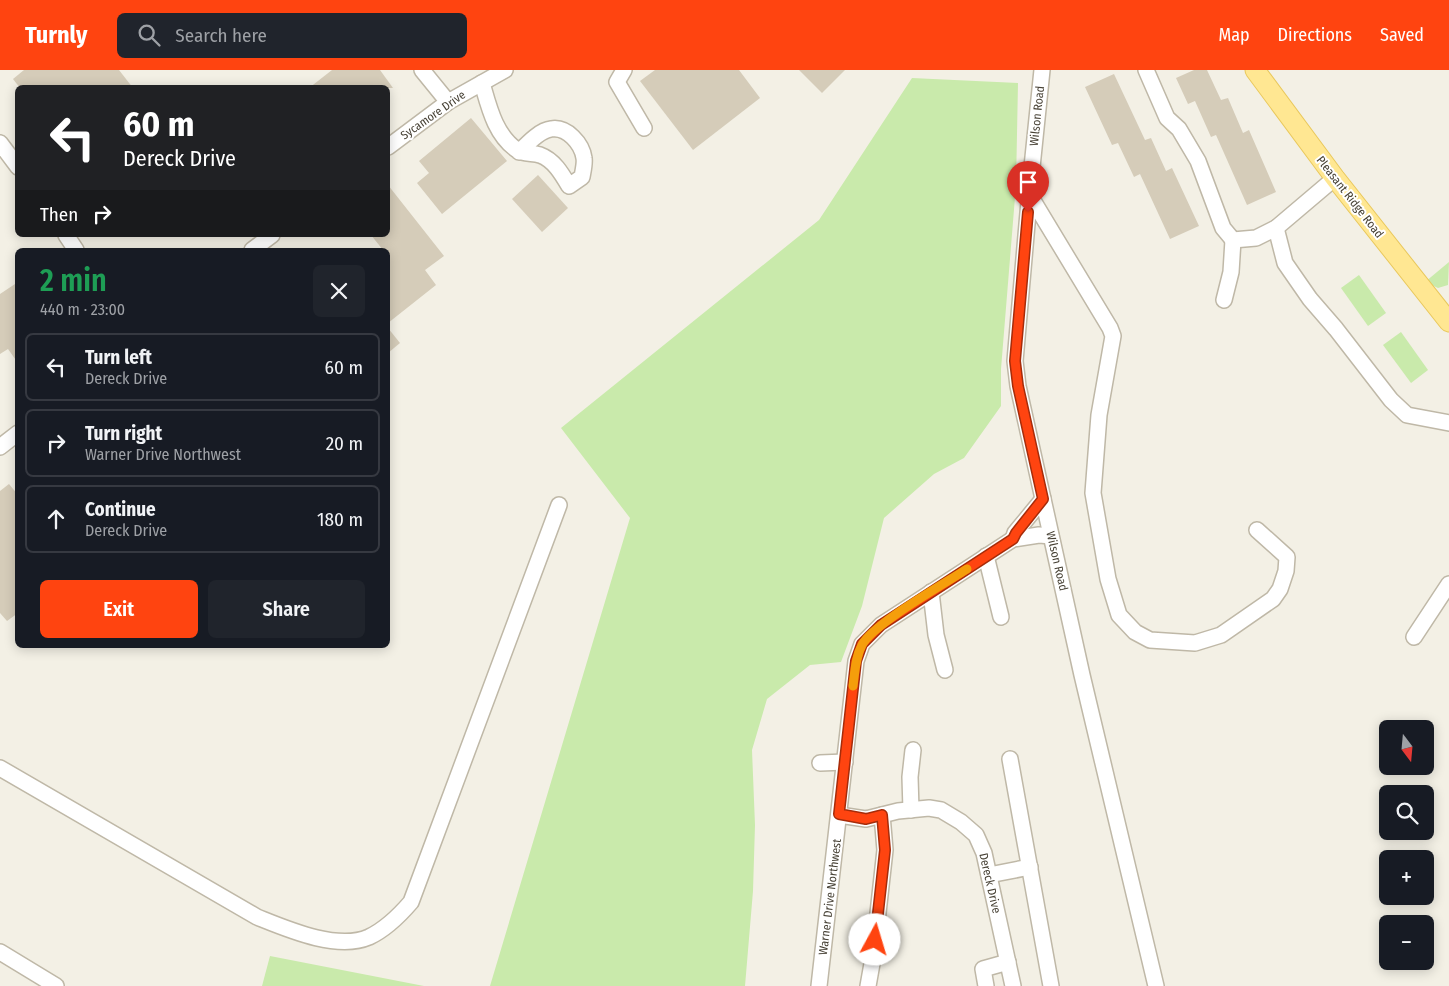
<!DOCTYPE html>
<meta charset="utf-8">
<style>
:root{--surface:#171b24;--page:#20242c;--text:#f1f3f6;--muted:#9ea1a6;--line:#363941;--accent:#ff4410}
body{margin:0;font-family:"Fira Sans Condensed",sans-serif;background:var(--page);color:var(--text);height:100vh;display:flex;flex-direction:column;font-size:19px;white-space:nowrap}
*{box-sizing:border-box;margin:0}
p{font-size:16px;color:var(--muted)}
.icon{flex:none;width:28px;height:28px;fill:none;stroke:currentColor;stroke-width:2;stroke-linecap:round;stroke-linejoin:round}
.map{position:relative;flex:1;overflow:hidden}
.sheet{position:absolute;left:15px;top:178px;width:375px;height:400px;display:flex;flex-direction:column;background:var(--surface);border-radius:8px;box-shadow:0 2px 12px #0003}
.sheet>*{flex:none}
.banner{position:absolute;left:15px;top:15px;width:375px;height:152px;border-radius:8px;box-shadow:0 2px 12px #0003;background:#202124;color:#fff;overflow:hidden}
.needle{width:32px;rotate:164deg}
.tools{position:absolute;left:1379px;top:650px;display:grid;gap:10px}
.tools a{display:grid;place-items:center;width:55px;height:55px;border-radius:8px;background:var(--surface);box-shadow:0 2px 12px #0003;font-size:25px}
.pin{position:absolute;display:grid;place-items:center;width:42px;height:42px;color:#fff;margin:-51px -21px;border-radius:50% 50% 50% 0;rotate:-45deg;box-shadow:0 0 5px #0007}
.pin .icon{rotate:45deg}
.me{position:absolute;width:55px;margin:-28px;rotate:6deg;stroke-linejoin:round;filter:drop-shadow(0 0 4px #0008)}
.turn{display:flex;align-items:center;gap:18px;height:105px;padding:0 25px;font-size:22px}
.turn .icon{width:65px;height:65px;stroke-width:2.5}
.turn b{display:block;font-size:35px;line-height:42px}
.then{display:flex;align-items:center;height:48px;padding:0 25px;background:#0003;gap:10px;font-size:19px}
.round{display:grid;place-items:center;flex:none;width:52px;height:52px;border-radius:8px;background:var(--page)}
.head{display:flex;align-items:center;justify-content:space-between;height:85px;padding:0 25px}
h1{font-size:30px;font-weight:600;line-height:38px;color:#1e9e55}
.action{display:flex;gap:10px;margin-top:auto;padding:10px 25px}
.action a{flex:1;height:58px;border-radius:8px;background:var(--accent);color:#fff;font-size:20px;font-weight:600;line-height:58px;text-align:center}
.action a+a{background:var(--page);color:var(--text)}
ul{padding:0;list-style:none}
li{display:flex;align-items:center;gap:15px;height:68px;margin:0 10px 8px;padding:0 15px;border:2px solid var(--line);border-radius:8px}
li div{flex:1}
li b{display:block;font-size:19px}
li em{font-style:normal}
header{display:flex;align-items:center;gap:30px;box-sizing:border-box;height:70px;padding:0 25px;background:var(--accent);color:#fff}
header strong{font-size:24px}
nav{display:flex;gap:28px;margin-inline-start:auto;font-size:18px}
.search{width:350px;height:45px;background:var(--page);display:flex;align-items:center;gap:12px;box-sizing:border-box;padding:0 18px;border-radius:8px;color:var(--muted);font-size:19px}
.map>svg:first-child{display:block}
.green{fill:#c9eaab}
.building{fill:#d5ccb9}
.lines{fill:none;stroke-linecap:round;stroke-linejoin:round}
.minor-casing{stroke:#bfb8a7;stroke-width:18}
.major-casing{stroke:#e9c85c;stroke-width:21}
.minor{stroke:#fff;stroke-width:15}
.major{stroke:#ffe792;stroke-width:19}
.route-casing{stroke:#a62c0a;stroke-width:12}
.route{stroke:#ff4410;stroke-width:9}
.slow{stroke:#f59e0b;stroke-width:9}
.labels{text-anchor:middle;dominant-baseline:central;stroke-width:4;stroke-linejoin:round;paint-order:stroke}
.street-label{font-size:12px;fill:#464034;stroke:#fff}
</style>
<header>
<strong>Turnly</strong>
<div class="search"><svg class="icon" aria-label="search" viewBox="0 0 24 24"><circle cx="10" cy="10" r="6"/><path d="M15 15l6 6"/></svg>Search here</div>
<nav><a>Map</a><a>Directions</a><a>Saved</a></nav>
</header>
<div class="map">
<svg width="1449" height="916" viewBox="0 0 1449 916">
<rect width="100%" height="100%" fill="#f3f0e5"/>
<g class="green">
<polygon points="912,8 1018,13 1016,115 1001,299 1001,336 964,388 934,404 884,448 862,536 841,592 810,595 767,629 752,680 755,755 753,821 745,916 490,916 630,448 561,358 819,150"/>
<polygon points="1449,192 1448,215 1438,218 1425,212"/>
<polygon points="1359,205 1386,243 1368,256 1341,218"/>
<polygon points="1401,262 1428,300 1411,313 1383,275"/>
<polygon points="270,886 424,916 262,916"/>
</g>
<g class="building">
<polygon points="24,0 119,0 133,18 20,18 13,9"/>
<polygon points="332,0 380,0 393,18 309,18"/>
<polygon points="655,0 739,0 760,28 693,80 640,11"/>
<polygon points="799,0 845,0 822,23"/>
<polygon points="1194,0 1207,0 1221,30 1228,28 1243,63 1249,60 1276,122 1247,135 1216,65 1211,67 1195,31 1188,34 1176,8"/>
<polygon points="1114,4 1145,70 1151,68 1166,101 1172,98 1199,156 1170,169 1140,104 1134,107 1118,73 1112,75 1085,17"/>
<polygon points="471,48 507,91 442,144 417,113 429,103 419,91"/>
<polygon points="538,105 568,138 542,162 512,129"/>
<polygon points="388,115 444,186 425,200 436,215 388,253 388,180 383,180 371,165 388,165"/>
<polygon points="18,212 18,293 8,279 0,284 0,224"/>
<polygon points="388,258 400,273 388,283"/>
<polygon points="9,414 18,425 18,543 7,551 0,543 0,421"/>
</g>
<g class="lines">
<g class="minor-casing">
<g id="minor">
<polyline points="422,0 448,32"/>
<polyline points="624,0 617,12 644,58"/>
<polyline points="1042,0 1032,97 1015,291 1018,316 1082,605 1156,916"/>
<polyline points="1146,0 1167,48 1179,59 1198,91 1223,158 1233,170 1256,168 1276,158 1335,108"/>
<path d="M482,13c7,24 13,52 35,67 6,4 16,3 23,5 14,5 22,19 29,31l13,-9c1,-6 3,-14 2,-19 -2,-14 -17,-32 -33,-29 -11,1 -24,15 -32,23"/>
<polyline points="0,73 18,97"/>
<polyline points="388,77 448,32 505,0"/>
<polyline points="1029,124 1110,258 1113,266 1099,345 1093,423 1108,509 1119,545 1135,562 1150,570 1195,573 1221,565 1273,529 1280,519 1286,501 1287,487 1257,460"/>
<polyline points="1276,158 1285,193 1310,229 1336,259 1391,330 1407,345 1449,353"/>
<polyline points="66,165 76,180"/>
<polyline points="252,180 272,165"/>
<polyline points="1224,230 1231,202 1233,170"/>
<polyline points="0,377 18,363"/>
<polyline points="1013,469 1015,463 1043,429"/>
<polyline points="986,486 1001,547"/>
<polyline points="931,522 936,565 945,600"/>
<polyline points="1414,567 1449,514"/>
<polyline points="1010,689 1051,916"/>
<polyline points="820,693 845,692"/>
<path d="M0,698l257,149c30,12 80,34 112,20 17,-8 30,-21 42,-35l148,-397"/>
<polyline points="911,740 910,707 913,680"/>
<polyline points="839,745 866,749 898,741 929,738 941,740 961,752 976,765 984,783 1013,916"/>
<polyline points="989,805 1030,797"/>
<polyline points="0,882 56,916"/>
<polyline points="819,916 856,591 862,574 881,555 1013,469 1039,465 1051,466"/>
<polyline points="868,916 873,888 885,780 882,745"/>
<polyline points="986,916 983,899 1008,892"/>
</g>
</g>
<g class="major-casing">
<polyline id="major" points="1255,0 1335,108 1449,252"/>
</g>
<use href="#minor" class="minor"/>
<use href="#major" class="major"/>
</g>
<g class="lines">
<g class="route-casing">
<polyline id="route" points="875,870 885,780 882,745 866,749 839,744 856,591 862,574 881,555 1013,469 1016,463 1043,429 1018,316 1015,291 1028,142"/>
</g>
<use href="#route" class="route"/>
<path class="slow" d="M853,616c2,-14 2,-28 9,-41 11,-21 82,-61 105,-76"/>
</g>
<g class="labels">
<g class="street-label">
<text transform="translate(433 45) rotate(-35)">Sycamore Drive</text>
<text transform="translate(1037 46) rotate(-84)">Wilson Road</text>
<text transform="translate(1350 127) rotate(52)">Pleasant Ridge Road</text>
<text transform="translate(1057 491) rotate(77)">Wilson Road</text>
<text transform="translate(990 813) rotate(77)">Dereck Drive</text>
<text transform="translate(830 827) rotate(-83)">Warner Drive Northwest</text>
</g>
</g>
</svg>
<div class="tools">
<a><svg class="needle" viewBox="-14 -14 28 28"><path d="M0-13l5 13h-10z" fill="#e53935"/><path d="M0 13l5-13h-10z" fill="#9ea1a6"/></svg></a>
<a><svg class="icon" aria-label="search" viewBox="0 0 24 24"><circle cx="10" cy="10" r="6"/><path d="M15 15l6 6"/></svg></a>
<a>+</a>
<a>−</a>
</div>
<div class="pin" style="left:1028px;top:142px;background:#d93025"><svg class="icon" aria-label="arrive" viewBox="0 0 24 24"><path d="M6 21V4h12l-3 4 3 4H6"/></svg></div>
<svg class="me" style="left:875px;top:870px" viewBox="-20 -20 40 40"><circle r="19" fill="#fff"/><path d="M0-13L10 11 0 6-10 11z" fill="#ff4410"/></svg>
<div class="banner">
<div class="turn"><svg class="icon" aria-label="left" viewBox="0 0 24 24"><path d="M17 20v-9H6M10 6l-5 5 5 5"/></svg><div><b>60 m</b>Dereck Drive</div></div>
<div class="then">Then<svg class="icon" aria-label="right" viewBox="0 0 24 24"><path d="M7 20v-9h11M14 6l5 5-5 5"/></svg></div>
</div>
<section class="sheet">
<div class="head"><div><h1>2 min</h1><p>440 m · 23:00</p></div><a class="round"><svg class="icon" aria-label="close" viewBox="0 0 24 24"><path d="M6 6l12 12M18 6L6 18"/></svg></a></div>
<ul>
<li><svg class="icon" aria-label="left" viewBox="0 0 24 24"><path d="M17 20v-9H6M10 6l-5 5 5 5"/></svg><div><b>Turn left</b><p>Dereck Drive</p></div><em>60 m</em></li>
<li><svg class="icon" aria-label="right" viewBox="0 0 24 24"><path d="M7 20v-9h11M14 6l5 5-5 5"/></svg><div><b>Turn right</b><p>Warner Drive Northwest</p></div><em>20 m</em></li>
<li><svg class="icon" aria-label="ahead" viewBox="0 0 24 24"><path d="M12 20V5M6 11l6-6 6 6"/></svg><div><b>Continue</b><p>Dereck Drive</p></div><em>180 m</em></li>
</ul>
<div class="action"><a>Exit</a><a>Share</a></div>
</section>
</div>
